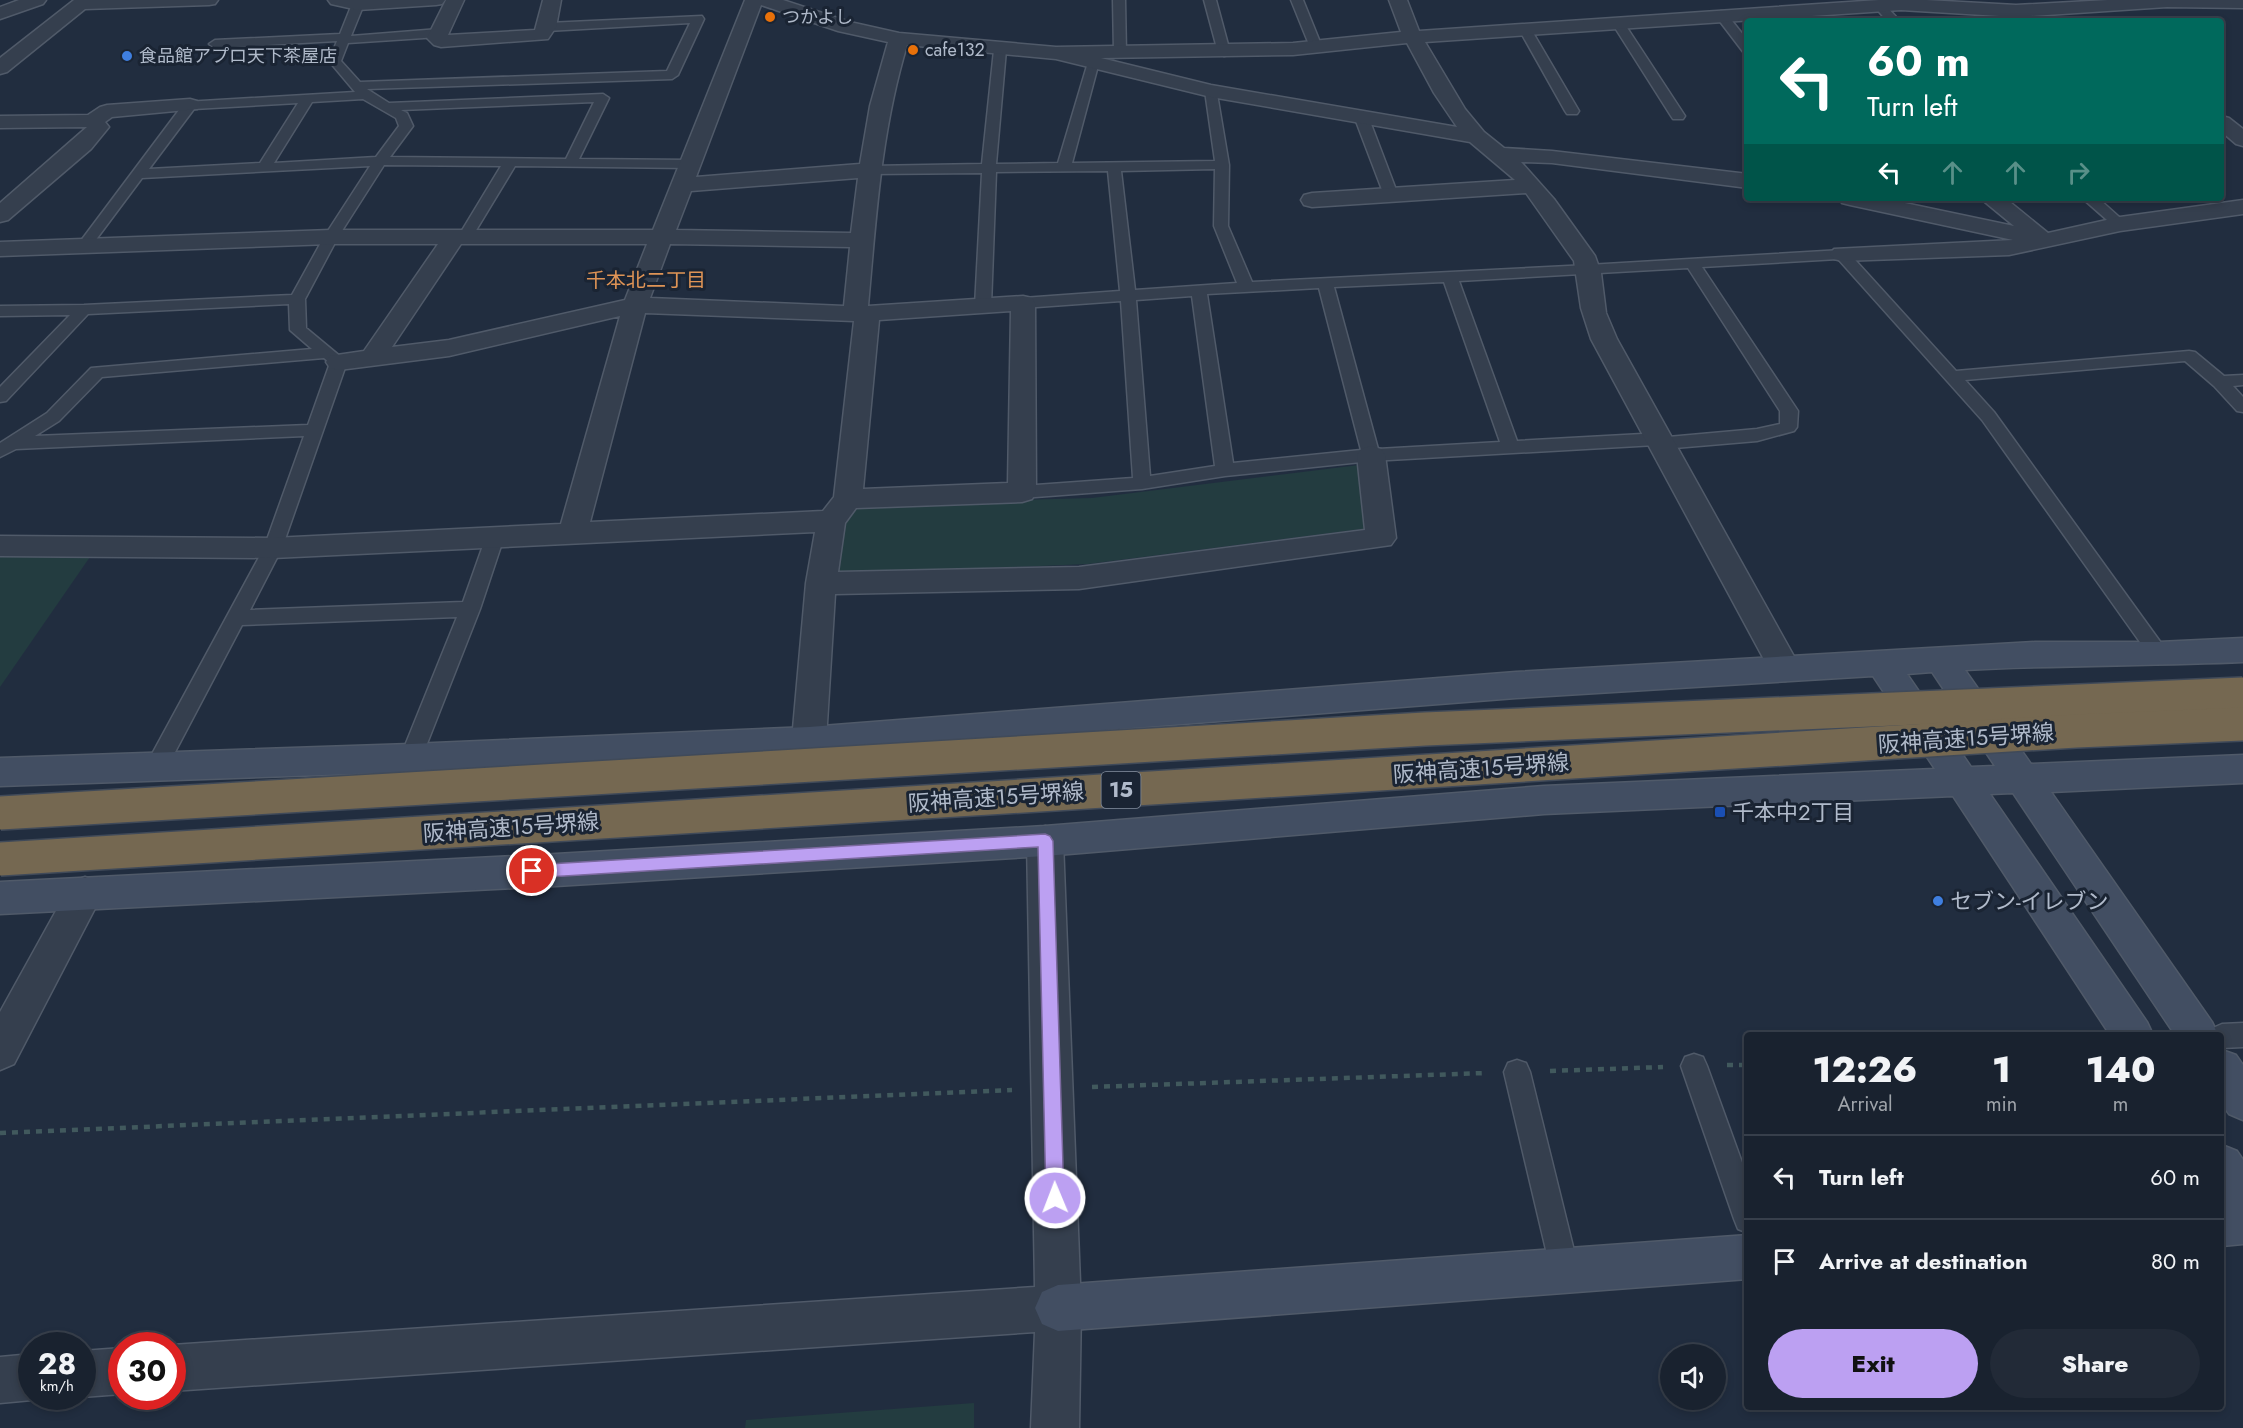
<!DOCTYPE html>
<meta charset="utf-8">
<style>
:root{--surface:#19222f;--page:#222a37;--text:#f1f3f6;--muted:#9fa4aa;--line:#373f4b;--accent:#bca0f2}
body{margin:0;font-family:Jost,"Noto Sans JP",sans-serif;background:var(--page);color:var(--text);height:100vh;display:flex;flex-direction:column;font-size:22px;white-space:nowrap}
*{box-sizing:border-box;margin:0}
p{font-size:20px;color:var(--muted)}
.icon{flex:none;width:33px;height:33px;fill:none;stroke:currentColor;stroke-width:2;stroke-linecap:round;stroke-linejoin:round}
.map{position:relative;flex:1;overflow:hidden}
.side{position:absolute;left:1744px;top:1032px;width:480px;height:378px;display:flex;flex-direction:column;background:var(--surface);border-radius:6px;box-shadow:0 3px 9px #0003,0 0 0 2px var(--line)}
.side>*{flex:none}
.top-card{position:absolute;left:1744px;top:18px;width:480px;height:183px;border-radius:6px;box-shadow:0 3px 9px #0003,0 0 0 2px var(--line);background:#00695c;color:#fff;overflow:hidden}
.fabs{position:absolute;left:1660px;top:1344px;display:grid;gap:12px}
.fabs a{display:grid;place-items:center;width:66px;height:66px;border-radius:50%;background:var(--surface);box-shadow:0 3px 9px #0003,0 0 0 2px var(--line);font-size:30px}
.speed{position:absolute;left:18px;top:1332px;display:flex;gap:12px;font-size:30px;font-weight:700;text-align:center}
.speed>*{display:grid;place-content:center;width:78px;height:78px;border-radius:50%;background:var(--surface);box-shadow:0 3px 9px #0003,0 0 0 2px var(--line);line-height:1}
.speed small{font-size:15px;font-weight:400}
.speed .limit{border:9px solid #d22;background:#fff;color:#111}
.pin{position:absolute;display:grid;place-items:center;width:51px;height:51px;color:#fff;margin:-26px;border:3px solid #fff;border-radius:50%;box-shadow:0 2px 6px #0007}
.me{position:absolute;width:66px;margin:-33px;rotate:359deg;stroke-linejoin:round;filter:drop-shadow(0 0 4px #0008)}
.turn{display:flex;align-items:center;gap:21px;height:126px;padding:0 24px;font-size:27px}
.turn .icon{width:78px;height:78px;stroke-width:2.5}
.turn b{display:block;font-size:42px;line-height:51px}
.lanes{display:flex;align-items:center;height:57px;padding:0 24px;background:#0003;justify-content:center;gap:30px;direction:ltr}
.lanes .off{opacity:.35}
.eta{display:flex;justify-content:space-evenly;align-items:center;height:102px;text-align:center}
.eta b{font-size:36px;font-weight:800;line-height:42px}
.button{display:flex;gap:12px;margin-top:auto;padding:12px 24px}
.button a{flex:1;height:69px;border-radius:36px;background:var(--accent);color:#111;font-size:24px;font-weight:800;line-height:69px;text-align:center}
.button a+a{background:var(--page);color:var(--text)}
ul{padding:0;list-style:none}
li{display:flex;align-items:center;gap:18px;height:84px;padding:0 24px;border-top:2px solid var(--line)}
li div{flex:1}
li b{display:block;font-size:22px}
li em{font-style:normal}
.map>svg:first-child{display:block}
.green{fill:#233c40}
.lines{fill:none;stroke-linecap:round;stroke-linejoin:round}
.lane-casing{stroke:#505a69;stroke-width:3}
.street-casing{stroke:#505a69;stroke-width:3}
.secondary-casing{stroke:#505a69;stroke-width:3}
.path{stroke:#41595d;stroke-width:4.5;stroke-dasharray:6 6;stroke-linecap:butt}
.lane{fill:#353f4e;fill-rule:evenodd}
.street{fill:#353f4e;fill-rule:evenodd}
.secondary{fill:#424e62;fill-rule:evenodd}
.highway-bridge-casing{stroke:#404a59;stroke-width:36;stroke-linecap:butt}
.highway-bridge{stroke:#756851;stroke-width:33}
.route{fill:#bca0f2;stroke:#7a689d;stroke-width:1.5}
.food-dot{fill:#e8710a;stroke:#1a2433;stroke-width:2}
.shop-dot{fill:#3f7fe0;stroke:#1a2433;stroke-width:2}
.transit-dot{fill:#1a4fb4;stroke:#1a2433;stroke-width:2}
.labels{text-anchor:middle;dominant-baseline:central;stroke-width:6;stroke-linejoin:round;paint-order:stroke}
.far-poi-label{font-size:18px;fill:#b0baca;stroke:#1a2433;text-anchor:start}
.far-neighbourhood-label{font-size:20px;fill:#df9456;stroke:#1a2433}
.shield{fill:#1a2433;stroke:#838d9d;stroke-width:1.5}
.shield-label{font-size:21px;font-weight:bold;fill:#b0baca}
.street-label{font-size:22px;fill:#b0baca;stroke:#1a2433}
.poi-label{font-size:22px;fill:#b0baca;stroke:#1a2433;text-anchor:start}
</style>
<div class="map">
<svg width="2243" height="1428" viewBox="0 0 2243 1428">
<rect width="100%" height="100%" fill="#212d3f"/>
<g class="green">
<path d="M1359,465l11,63 -282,36 -245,10 -10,-6c5,-25 9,-48 30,-64l229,-6z"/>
<polygon points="0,552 92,554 0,687"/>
<polygon points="974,1403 974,1428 745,1428 746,1420"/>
</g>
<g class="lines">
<g class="lane-casing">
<g id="lane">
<path d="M358,0l6,4 -13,32 88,-7 6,4 -6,4 -91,6 -7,18 19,21 307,-11 23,-48 -143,8 -6,-4 6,-4 155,-7 2,3 -26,56 -6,4 -305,10 22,14 214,-9 6,4 -30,61 111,1 7,4 -7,4 -175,-2 -43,71 -7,4 -7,-4 43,-71 -117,-1 -46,72 -33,62 1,29 41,34 -65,186 -32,62 213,-8 23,-65 2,-5 7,-2 7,2 2,5 -24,72 -61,155 -8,3 -8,-3 -3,-6 57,-141 -215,8 -78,148 -8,3 -8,-3 -3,-6 119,-219 40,-112 -288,13 -16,8v-14l47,-30 44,-45 221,-19 -22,-19 -1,-26 -201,10 -82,87 -6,1v-15l70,-72 -70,1v-10l84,-1 208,-10 32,-58 46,-71 -228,12 -53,71 -5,1 -7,-4 108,-144 170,-10 -26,-31 8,-20 -122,7 -6,-4 6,-4 125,-6 12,-30zM363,99l33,19 3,8 -23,31 -102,6 38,-61zM594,102l-28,57 -176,-2 23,-31 -6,-13 -6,-3zM298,103l-38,60 -111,6 45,-60zM324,358l6,5 -22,62 -273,11 24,-15 43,-44z"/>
<polygon points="1113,0 1125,0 1126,53 1120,57 1114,53"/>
<polygon points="1204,0 1216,0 1230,52 1228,55 1224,56 1218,52"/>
<polygon points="1291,0 1303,0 1322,47 1320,50 1312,50 1310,47"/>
<polygon points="1880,2 1884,4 1900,21 1887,21 1874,6"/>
<polygon points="1721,11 1725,12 1748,41 1748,54 1744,53 1715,15"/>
<polygon points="1618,19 1624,23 1685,116 1683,119 1673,119 1671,116 1612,23"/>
<polygon points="1526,27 1532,31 1579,111 1577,114 1567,114 1565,111 1520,31"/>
<path d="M1000,46l6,4 -10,114 62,-1 31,-104h8l2,3 -27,101 143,-2 -10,-70 6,-4 5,1 13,77 -1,61 24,56 336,-17 254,-15 5,1 109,120 233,-20 6,1 29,24 19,-1v10l-10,1 10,11v15l-6,-1 -23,-25 -29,-25 -220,19 29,32 175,242 -3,5 -7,3 -7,-3 -170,-239 -144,-161 -136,8 96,144 -1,16 -3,4 -37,10 -94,8 -7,-4 -285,16 -146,15 -83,13 -120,9 -6,-2 -3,-4 3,-4 6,-2 111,-8 -12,-177 -98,7 -8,-5 8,-5 97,-7 -12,-120 -112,1 -5,134 -8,5 -8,-5 7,-133 -112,1 -7,-4 7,-4 112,-2 12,-114zM1215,169l-1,57 23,57 -102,7 -14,-119zM1688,268l92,143v13l-23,5 -89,8 -7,-4 -144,8 -58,-160zM1444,282l56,160 -122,7 -44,-162zM1319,288l42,162 -128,13 -26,-169zM1192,296l23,170 -65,10 -14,-176z"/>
<polygon points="1361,112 1368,116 1398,195 1396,198 1391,199 1384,195 1354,116"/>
<polygon points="2082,198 2098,198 2127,224 2125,227 2115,227"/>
<polygon points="2243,1023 2243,1047 2222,1048 2222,1035 2210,1035 2213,1028 2222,1024"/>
<polygon points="1694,1054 1703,1057 1707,1066 1748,1179 1748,1233 1738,1229 1734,1219 1681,1066 1685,1057"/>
<polygon points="1517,1060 1526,1063 1530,1072 1579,1271 1575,1281 1565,1285 1555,1281 1551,1271 1504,1072 1508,1063"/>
</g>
</g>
<g class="street-casing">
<g id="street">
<polygon points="19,0 46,0 43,4 0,19 0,7"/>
<polygon points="74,0 218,0 215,4 209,5 85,9 7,72 0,74 0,58"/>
<polygon points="328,0 445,0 442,4 436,5 358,10 331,4"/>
<polygon points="446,0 464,0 448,35 535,30 543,0 561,0 556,27 548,39 441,47 434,45 427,38"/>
<path d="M745,0h38l67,22 49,11 157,14 237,-4 108,-11 -12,-32h18l12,31 460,-31h47l90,5 92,-5h135v8l-76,-1 -151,10 -115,-7 -476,32 40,67 19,23 20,16 48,3 196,23v14l-196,-25 -31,-1 33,37 41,57 6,17 5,40 11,26 184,330 -5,9 -11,3 -11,-3 -183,-339 -10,-31 -7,-47 -48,-68 -214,14 -8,-2 -3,-5 3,-5 8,-2 203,-13 -45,-38 -259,-45 -155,-38 -149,-14c-26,86 -31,173 -39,261l155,-10 9,2 3,5 1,189 -4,7 -10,3 -166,6 -11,15 -7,49 241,-5 286,-37 -8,-75 4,-6 10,-3 10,3 4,6 11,83 -5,7 -312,44 -244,5 -9,146 -5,9 -12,4 -12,-4 -5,-9 14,-157 9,-51 -542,26 -273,-2v-20l273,2 288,-14 59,-208 -171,40 -110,14 -9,-2 -4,-6 4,-6 34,-5 74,-107h-107l-331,12v-14l331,-12h322zM761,5l77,26 50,11 -18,64 -10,58 -164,13zM1407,43l27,50 23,34 -246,-42 -110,-27 192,-3zM858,178l-7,55 -175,-3 15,-39zM461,244h186l-22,56 -176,40 -57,7zM670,244l180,3 -6,59 -194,-8zM1011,311l-3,172 -145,6 16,-169zM645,313l209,8 -20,176 -11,14 -233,11z"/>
<polygon points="190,99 197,101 200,105 197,109 112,117 105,122 109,127 91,149 8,220 0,222 0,203 87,127 0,128 0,116 88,115 100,107 107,105"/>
<polygon points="2222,116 2229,118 2243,129 2243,146 2236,144 2222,132"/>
<polygon points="1839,198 1881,198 2014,226 1980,198 2005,198 2048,233 2120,217 2243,200 2243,214 2120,231 2009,255 1842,261 1834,259 1830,254 1834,249 2013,240 1850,205 1842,203"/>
<polygon points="1045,826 1058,830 1063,841 1081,1308 1079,1428 1031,1428 1035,1332 172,1391 172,1346 170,1346 172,1345 1035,1287 1027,841 1032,830"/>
<polygon points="85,877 98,882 103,893 14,1064 0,1070 0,1012 72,882"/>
<polygon points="122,1348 122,1394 82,1397 80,1396 82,1396 82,1351"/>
<polygon points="32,1354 32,1396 41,1396 32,1400 0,1403 0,1357"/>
</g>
</g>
<g class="secondary-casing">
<g id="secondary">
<path d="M2243,638v24c-93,4 -185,3 -278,8l66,94 212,-9v28l-192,9 161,230 6,13h-43l-162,-242 -23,1 157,228 6,13h-43l-157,-239 -409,18 -499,42 -489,30 -556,28v-32l556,-28 489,-28 499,-40 391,-17 -62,-93 -357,22 -707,55 -398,19 -411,14v-28l411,-14 398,-17 707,-55 519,-30h124zM1932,672l63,94 -24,1 -64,-93z"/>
<polygon points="2222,1050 2236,1055 2243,1065 2243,1120 2229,1114 2222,1104"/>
<polygon points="2222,1145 2237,1151 2243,1160 2243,1244 2222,1246"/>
<polygon points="1748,1235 1748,1279 1058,1331 1042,1324 1035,1308 1042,1292 1058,1285"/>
</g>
</g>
<g class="path">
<polyline points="1727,1065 1748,1065"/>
<polyline points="1550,1071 1663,1067"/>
<polyline points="1092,1087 1486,1073"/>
<polyline points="0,1133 1012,1090"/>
</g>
<use href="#lane" class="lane"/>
<use href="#street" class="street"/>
<use href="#secondary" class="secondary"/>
<g class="highway-bridge-casing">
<g id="highway-bridge">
<polyline points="0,813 1425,729 2243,694"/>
<polyline points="0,859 2076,731 2243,724"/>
</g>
</g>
<use href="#highway-bridge" class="highway-bridge"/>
</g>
<polygon class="route" points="1045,834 1050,836 1053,841 1064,1198 1061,1204 1055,1207 1049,1204 1046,1198 1038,847 532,878 527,876 525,871 527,867 532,865"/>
<g class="food-dot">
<circle cx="770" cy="17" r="6"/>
<circle cx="913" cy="50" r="6"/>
</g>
<g class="shop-dot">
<circle cx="127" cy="56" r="6"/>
<circle cx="1938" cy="901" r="6"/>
</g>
<rect class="transit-dot" x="1714" y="806" width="12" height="12" rx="3"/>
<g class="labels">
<g class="far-poi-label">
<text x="782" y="17">つかよし</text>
<text x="925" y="50">cafe132</text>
<text x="139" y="56">食品館アプロ天下茶屋店</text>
</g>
<g class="far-neighbourhood-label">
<text x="646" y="280">千本北二丁目</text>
</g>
<rect class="shield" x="1101.5" y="772" width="39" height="36" rx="4.5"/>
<g class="shield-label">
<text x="1121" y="790">15</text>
</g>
<g class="street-label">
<text transform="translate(1966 738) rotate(-4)">阪神高速15号堺線</text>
<text transform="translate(1481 768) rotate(-4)">阪神高速15号堺線</text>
<text transform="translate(996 797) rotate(-4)">阪神高速15号堺線</text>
<text transform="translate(511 827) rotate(-4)">阪神高速15号堺線</text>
</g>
<g class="poi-label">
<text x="1732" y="812">千本中2丁目</text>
<text x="1950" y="901">セブン-イレブン</text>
</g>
</g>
</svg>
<div class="fabs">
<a><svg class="icon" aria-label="sound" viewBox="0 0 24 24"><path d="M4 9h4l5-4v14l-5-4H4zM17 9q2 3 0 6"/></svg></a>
</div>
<div class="speed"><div>28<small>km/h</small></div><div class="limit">30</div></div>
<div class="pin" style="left:532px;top:871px;background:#d93025"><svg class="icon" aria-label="arrive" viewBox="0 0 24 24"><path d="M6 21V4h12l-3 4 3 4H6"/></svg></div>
<svg class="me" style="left:1055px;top:1198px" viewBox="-20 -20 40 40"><circle r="17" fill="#bca0f2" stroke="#fff" stroke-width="3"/><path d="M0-11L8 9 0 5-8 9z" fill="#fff"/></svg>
<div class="top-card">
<div class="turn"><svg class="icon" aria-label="left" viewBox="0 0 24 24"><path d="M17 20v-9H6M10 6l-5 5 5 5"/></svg><div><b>60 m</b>Turn left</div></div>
<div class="lanes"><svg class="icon" aria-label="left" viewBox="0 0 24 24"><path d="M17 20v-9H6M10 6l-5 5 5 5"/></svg><svg class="icon off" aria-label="ahead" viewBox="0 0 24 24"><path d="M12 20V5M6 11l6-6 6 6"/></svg><svg class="icon off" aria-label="ahead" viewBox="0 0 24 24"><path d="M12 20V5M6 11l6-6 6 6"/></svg><svg class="icon off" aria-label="right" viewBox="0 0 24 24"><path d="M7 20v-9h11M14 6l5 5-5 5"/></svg></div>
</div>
<section class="side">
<div class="eta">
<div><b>12:26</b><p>Arrival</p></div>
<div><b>1</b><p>min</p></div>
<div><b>140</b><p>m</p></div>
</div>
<ul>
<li><svg class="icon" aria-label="left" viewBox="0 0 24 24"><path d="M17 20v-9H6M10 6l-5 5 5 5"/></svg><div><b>Turn left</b></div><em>60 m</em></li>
<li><svg class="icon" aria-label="arrive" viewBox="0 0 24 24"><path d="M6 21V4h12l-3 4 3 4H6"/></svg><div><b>Arrive at destination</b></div><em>80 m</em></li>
</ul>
<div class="button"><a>Exit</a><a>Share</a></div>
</section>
</div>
